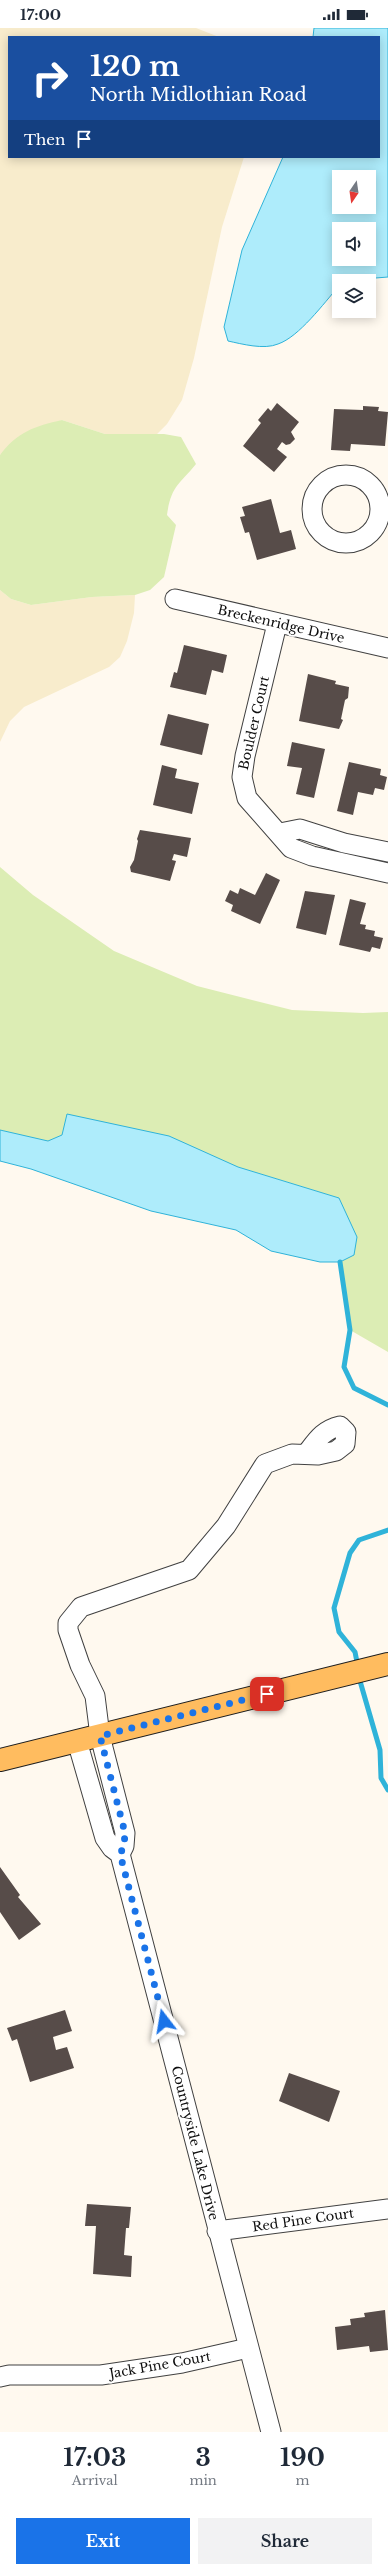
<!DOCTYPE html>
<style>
:root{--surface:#fff;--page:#f2f2f3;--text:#1f2937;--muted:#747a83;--accent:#1a73e8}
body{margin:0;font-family:"Libre Baskerville",serif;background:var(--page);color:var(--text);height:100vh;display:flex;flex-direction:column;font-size:15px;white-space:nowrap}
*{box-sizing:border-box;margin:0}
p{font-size:13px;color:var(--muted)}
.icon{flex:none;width:22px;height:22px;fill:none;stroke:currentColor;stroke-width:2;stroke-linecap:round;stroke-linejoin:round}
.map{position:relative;height:2404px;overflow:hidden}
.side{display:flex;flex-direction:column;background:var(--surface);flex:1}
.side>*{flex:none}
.top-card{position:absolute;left:8px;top:8px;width:372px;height:122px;border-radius:0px;box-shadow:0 2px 10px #0003;background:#1a4fa0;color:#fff;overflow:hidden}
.needle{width:26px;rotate:193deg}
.buttons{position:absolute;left:332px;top:142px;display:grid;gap:8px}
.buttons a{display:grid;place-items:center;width:44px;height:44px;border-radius:0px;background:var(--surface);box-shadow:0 2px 10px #0003;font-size:20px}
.pin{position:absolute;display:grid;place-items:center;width:34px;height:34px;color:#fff;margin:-17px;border-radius:8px;box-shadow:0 2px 6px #0006}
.me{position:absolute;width:44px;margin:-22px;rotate:346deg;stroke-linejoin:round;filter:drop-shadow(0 0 3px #0008)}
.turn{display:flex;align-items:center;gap:14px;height:84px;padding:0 16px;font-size:18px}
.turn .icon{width:52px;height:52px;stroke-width:2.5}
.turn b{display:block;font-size:28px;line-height:34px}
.then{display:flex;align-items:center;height:38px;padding:0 16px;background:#0003;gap:8px;font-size:15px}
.eta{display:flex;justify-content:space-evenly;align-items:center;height:68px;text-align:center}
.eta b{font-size:24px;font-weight:700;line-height:28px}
.action{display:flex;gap:8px;margin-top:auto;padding:8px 16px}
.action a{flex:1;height:46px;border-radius:0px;background:var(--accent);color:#fff;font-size:16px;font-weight:700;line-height:46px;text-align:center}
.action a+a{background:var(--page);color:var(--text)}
.status{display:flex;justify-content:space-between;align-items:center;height:28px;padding:0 20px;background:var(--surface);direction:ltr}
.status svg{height:11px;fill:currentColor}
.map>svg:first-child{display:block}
.farmland{fill:#f8eccc}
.green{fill:#dcedb4}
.water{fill:#aeecfb;stroke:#2fb3d9;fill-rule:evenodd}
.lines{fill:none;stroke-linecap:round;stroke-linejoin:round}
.stream{stroke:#2fb3d9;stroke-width:5}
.building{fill:#574c49}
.minor-casing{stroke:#414141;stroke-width:21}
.major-casing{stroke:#1f1f1f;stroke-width:24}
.minor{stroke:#fff;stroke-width:19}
.major{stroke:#ffbc5f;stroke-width:22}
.route{stroke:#1a73e8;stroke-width:7;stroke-dasharray:0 12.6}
.labels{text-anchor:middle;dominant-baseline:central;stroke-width:4;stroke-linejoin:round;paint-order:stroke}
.street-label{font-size:13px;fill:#0e0e0e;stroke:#fff}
</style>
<div class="status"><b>17:00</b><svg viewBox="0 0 49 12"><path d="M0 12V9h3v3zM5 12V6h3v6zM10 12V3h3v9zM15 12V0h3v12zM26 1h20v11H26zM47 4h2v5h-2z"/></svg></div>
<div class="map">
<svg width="388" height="2404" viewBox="0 0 388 2404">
<rect width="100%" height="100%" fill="#fff9ef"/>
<g class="farmland">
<polygon points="0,0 196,0 219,9 9,9 9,129 244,129 222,199 194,330 182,372 167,396 157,406 105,406 62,392 0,427"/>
<polygon points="0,562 11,571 31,577 92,569 135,567 134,585 127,613 120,629 109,639 24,679 10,693 0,714"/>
</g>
<g class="green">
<path d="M62,392l43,14h59l17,3 15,27c-17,21 -25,22 -29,51l9,10 -12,52 -14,13 -15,5 -43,2 -61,8 -20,-6 -11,-9v-135c17,-23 35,-29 62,-35z"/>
<polygon points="0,839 33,867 114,923 197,958 292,982 363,985 388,984 388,1324 350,1302 340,1234 354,1226 339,1170 238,1139 62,1107 48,1114 0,1102"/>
</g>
<g class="water">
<path d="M314,0h74v249l-49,4v5c-15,17 -40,51 -61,58 -14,6 -36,0 -50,-3l-4,-14 18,-77 41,-93h96v-120h-66zM339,149h30v30h-30zM339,201h30v30h-30z"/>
<polygon points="67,1086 169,1108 238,1139 339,1170 357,1209 354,1227 340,1234 320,1234 271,1223 236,1202 151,1183 31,1141 0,1133 0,1102 48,1113 62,1107"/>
</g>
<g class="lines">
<g class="stream">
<polyline points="340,1234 350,1302 344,1339 354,1360 388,1377"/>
<polyline points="357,1634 355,1624 339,1604 334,1580 350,1525 359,1512 388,1502"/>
<polyline points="360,1653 380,1722 381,1750 388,1762"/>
</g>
</g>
<g class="building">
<polygon points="277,375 299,394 291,404 295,411 290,416 286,417 282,414 277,421 287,429 274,444 243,418 261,395 258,392 268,380 271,383"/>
<polygon points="363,378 379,379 378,383 388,384 385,418 351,416 350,423 331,422 334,381 363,382"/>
<polygon points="271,471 280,505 291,502 296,521 257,532 249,504 245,505 240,489 245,488 242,479"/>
<polygon points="184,617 227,627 223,645 212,642 206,667 170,659 174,644 177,645"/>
<polygon points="308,646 336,653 335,656 349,659 348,670 345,672 341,691 343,692 339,701 299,693"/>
<polygon points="168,686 209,696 202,727 160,717"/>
<polygon points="292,714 325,721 314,770 296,766 302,740 287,738"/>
<polygon points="349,734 381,741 380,747 387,749 384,762 375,760 373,767 358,764 353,787 337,783"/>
<polygon points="162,737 177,741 175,750 199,755 192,786 153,777"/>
<polygon points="140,802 191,810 187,829 174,826 172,832 176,833 170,853 131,844 130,839 134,832 138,813 137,811"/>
<polygon points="266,845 280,852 260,896 231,883 233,877 225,873 230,862 238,866 240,860 255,867"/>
<polygon points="305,863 335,867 326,907 296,900"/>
<polygon points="350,871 366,875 360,896 366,897 365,901 375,903 374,908 383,910 380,921 372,919 370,924 339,917"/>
<polygon points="0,1839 20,1867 18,1869 41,1896 19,1912 0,1884"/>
<polygon points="65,1982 72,2003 53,2009 56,2022 67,2019 74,2040 30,2054 17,2011 12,2013 7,2000"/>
<polygon points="289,2045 340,2063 329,2094 279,2073"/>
<polygon points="87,2176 131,2179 129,2200 126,2200 124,2227 132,2228 131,2249 93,2246 96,2198 85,2198"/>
<polygon points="385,2282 388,2322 370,2324 369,2318 337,2322 335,2299 351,2297 350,2291 365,2289 364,2285"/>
</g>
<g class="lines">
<g class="minor-casing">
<g id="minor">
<circle cx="346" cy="481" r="34"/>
<polyline points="175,571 388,620"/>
<polyline points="277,596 245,728 242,749 247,770 291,820 312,828 388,845"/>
<polyline points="280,805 300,801 344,815 388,824"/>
<polyline points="77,1713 105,1810 112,1820 120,1826 271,2404"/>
<path d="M120,1826l4,-8 1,-13 -25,-97 -5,-40 -15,-31 -12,-35v-7l13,-16 108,-37 37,-44 39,-62 27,-10 26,1 18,-4 9,-7 1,-12 -6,-6c-17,4 -23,14 -33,27"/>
<polyline points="217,2203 388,2181"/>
<polyline points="0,2349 9,2347 101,2347 182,2335 248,2320"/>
</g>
</g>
<g class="major-casing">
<polyline id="major" points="0,1732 388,1636"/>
</g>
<use href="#minor" class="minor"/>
<use href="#major" class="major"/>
</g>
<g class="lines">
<polyline class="route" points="164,1993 120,1826 124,1818 125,1805 100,1708 267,1666"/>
</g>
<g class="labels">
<g class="street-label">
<text transform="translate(281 596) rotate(13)">Breckenridge Drive</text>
<text transform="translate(254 695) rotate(-77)">Boulder Court</text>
<text transform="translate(195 2115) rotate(76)">Countryside Lake Drive</text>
<text transform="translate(303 2192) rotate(-8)">Red Pine Court</text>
<text transform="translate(160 2337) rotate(-10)">Jack Pine Court</text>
</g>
</g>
</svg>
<div class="buttons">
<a><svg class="needle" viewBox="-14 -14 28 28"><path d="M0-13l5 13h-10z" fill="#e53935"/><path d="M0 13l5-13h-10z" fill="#747a83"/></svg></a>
<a><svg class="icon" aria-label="sound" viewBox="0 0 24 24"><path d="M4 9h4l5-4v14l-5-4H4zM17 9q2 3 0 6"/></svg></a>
<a><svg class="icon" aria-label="layers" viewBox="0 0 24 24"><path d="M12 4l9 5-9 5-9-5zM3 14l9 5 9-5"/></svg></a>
</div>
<div class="pin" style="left:267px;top:1666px;background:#d93025"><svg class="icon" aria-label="arrive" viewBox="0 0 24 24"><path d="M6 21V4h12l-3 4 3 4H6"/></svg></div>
<svg class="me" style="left:164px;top:1993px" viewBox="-20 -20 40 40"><path d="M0-17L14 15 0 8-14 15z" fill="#1a73e8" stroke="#fff" stroke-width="4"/></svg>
<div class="top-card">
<div class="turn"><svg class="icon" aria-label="right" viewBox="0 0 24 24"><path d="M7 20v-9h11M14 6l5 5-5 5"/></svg><div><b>120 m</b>North Midlothian Road</div></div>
<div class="then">Then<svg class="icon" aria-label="arrive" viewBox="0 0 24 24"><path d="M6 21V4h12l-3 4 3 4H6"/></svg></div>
</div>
</div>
<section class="side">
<div class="eta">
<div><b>17:03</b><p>Arrival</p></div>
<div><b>3</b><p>min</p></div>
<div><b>190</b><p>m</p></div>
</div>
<div class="action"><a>Exit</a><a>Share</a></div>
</section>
